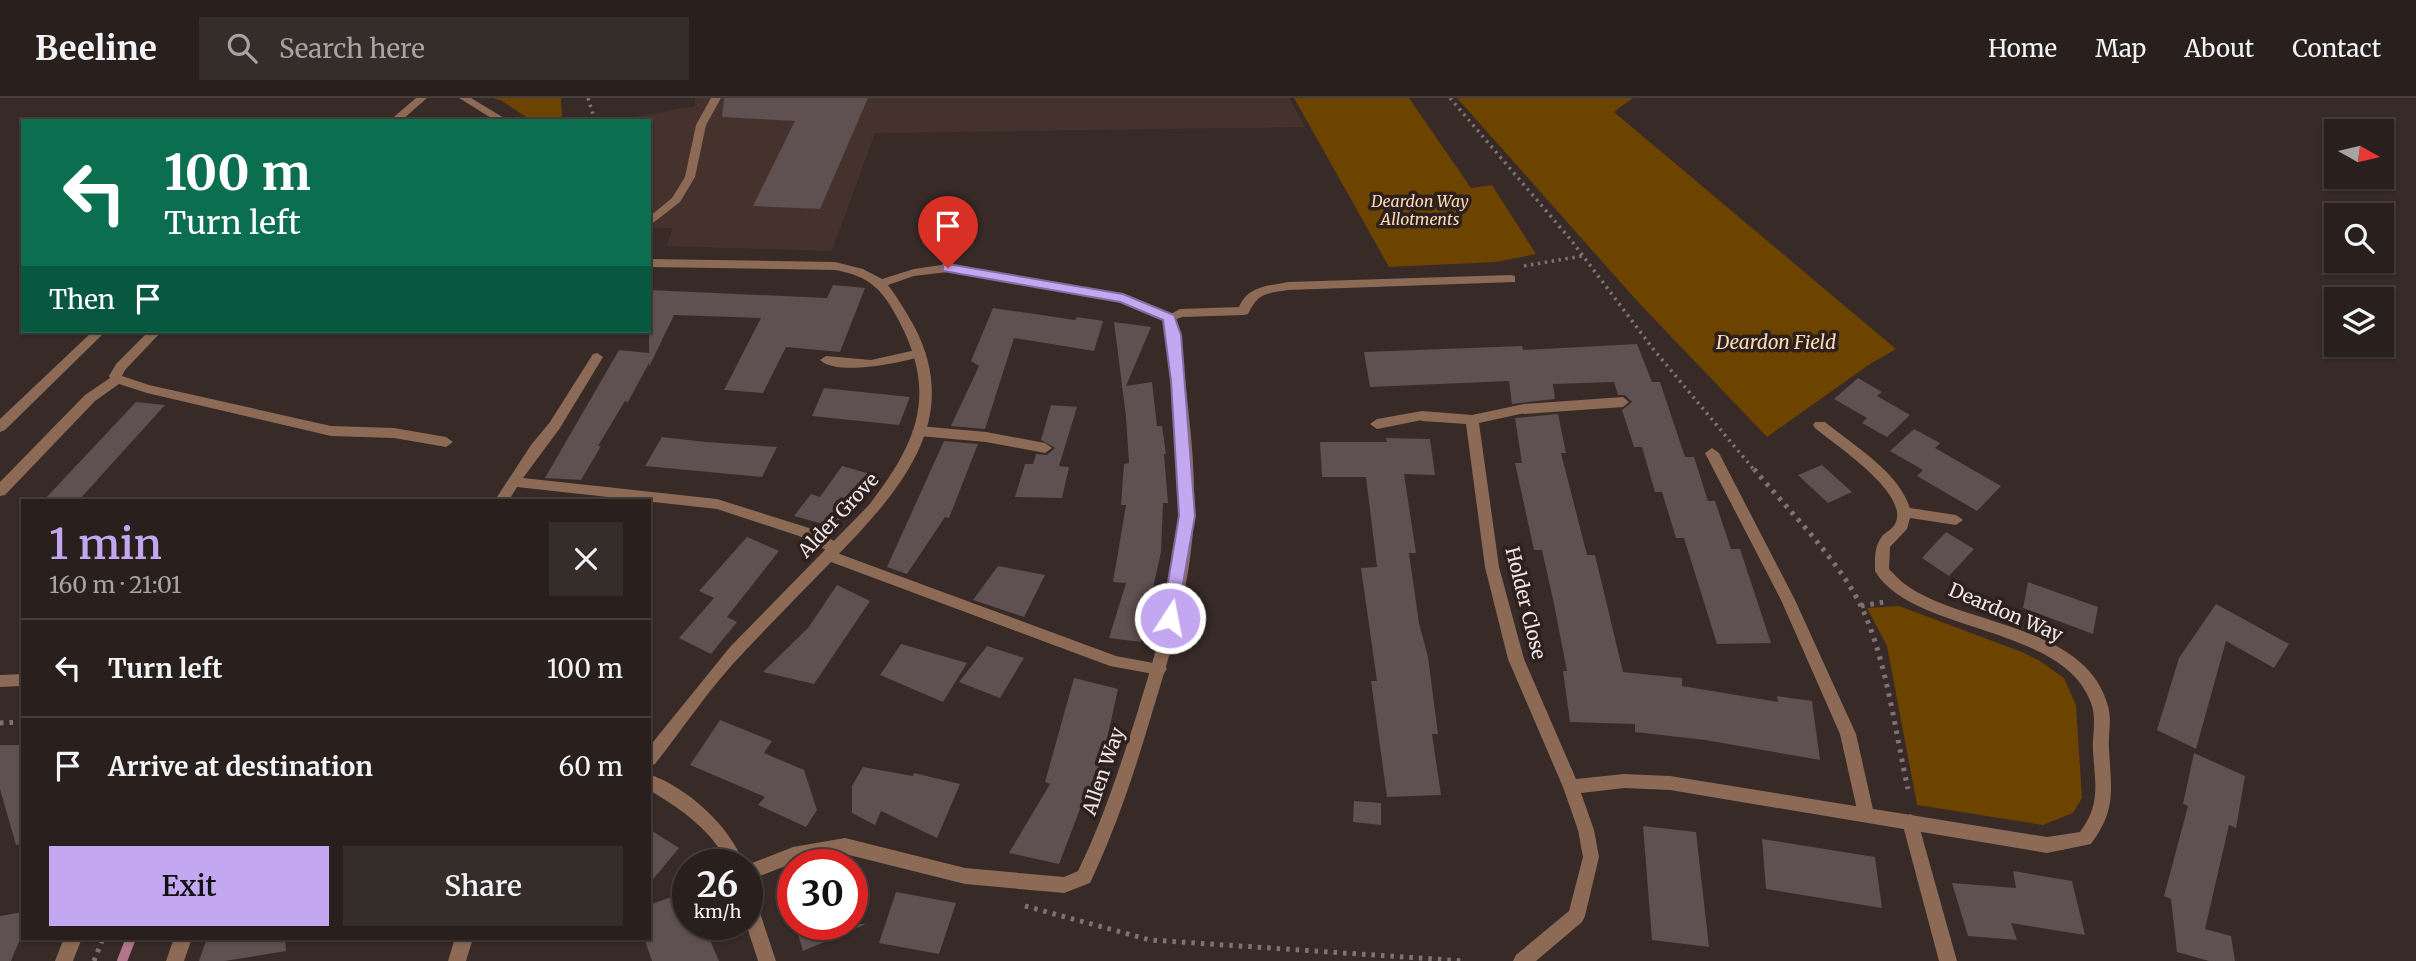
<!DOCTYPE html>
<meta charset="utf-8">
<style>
:root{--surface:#29201d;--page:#352d2a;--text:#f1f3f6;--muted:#a5a3a4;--line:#453e3b;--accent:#c4a7f1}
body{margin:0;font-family:Merriweather,serif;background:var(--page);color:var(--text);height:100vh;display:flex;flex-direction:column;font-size:26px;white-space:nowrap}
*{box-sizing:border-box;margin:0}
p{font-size:23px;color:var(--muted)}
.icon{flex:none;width:38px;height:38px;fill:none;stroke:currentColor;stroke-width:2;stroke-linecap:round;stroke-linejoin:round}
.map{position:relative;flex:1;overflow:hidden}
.details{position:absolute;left:21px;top:401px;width:630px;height:441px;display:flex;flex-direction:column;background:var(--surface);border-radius:0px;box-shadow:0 2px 5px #0004,0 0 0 2px var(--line)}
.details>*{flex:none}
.banner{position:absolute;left:21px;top:21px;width:630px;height:214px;border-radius:0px;box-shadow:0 2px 5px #0004,0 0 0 2px var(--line);background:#0b6e4f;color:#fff;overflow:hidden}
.needle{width:46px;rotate:98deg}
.tools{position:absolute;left:2324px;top:21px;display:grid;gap:14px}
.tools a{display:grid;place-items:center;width:70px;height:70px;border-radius:0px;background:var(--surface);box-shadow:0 2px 5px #0004,0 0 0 2px var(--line);font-size:35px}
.speed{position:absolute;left:672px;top:751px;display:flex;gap:14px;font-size:35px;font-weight:700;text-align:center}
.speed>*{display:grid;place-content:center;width:91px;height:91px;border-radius:50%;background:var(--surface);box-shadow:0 2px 5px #0004,0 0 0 2px var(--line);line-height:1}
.speed small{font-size:18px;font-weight:400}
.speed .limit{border:10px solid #d22;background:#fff;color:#111}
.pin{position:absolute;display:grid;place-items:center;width:60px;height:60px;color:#fff;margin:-72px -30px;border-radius:50% 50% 50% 0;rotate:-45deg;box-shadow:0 0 7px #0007}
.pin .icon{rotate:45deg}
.me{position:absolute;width:77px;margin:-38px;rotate:11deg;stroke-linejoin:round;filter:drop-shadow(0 0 5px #0008)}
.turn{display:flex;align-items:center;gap:24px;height:147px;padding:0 28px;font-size:32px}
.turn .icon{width:91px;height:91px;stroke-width:2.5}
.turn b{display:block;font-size:49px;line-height:60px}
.then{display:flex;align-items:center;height:66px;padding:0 28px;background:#0003;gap:14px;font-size:26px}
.round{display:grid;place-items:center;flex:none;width:74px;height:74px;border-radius:0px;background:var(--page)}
.overview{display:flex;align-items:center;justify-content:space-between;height:119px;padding:0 28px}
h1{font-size:42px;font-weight:600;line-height:52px;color:var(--accent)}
.primary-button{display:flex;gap:14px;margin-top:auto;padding:14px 28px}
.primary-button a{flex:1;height:80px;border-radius:0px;background:var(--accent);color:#111;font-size:28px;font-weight:600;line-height:80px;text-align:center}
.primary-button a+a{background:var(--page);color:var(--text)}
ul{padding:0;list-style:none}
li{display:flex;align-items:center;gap:21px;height:98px;padding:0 28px;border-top:2px solid var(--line)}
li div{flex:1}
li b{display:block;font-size:26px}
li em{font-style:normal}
header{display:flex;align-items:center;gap:42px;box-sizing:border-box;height:98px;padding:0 35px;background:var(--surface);border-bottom:2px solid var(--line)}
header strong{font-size:33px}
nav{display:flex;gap:38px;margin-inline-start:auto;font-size:24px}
.search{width:490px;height:63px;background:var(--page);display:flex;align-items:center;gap:18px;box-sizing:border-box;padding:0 24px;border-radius:0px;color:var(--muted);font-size:26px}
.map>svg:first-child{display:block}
.built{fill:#46322d}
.green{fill:#6d4300}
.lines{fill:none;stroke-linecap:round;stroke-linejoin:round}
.stream{stroke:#b2758c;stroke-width:10}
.building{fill:#5f5051}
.path-far1{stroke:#7e7370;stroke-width:3.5;stroke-dasharray:2.5 4.5;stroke-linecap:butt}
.path{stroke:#7e7370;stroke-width:5;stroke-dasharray:3.5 6;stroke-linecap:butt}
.service{fill:#8c6a56;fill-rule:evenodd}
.pedestrian{fill:#8c6a56;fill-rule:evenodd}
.minor{fill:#8c6a56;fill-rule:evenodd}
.route{fill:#c4a7f1;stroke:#7f6d9d;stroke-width:2}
.labels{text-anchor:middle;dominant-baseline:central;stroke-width:7;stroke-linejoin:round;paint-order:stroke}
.far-park-label{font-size:16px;font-style:italic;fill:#fcdbb7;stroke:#2d201d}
.park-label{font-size:19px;font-style:italic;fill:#fcdbb7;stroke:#2d201d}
.street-label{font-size:19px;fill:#f0e7e4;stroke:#2d201d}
</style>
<header>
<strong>Beeline</strong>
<div class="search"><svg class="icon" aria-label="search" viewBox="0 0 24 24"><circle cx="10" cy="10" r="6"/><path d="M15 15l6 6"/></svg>Search here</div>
<nav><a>Home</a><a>Map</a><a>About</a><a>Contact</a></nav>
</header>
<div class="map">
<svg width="2416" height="863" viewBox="0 0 2416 863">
<rect width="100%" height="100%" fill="#372a27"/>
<polygon class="built" points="695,0 1289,0 1305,29 875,35 832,153 666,148 673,130 649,130 649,23 612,23 695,8"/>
<g class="green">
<polygon points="493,0 561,0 562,23 532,23 502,3"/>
<polygon points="1294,0 1409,0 1471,90 1492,87 1536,156 1496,164 1389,169"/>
<polygon points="1457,0 1633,0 1614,14 1896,251 1870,266 1767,339 1638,204"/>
<polygon points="1899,508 2022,554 2040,563 2064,580 2076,607 2082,700 2073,715 2043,727 1917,707 1887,548 1867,510"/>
</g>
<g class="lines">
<polyline class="stream" points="122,863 131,840"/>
</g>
<g class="building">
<polygon points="724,0 868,0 820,111 753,108 795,23 722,19"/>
<polygon points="833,187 865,190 840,254 786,249 763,295 724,292 761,220 674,217 649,269 649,265 628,304 625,303 598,348 601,348 581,382 545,380 619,252 649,255 649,192 827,200"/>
<polygon points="993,210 1075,222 1077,219 1103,223 1094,253 1014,240 985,331 951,328 979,268 971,263"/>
<polygon points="1114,224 1151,229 1126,288 1152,284 1157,328 1162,328 1166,356 1164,356 1168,405 1163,405 1161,454 1141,544 1109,540 1126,485 1113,484 1126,407 1121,407 1124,366 1129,365 1126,319"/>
<polygon points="1637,246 1652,284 1660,284 1685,359 1694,359 1708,403 1715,403 1731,451 1740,451 1771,545 1717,546 1684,440 1676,440 1662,394 1655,394 1642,349 1634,349 1622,312 1632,304 1625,297 1618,297 1614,284 1553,286 1555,301 1512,306 1509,283 1370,289 1364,254 1522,248 1523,252"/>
<polygon points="1858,280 1882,294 1877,298 1910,317 1887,339 1862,325 1867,320 1834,301"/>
<polygon points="824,290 862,294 910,299 899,327 812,318"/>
<polygon points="136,304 165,307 79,402 44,402"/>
<polygon points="1051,307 1077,309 1059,368 1069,369 1062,400 1015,399 1025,366 1033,366 1036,356 1047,357 1055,350 1041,342"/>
<polygon points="1558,316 1566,355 1561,355 1587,457 1595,457 1623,574 1682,580 1682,588 1778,604 1777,598 1812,603 1820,662 1705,642 1635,634 1635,626 1570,624 1563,573 1567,573 1554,506 1542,452 1534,452 1515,365 1522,365 1515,320"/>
<polygon points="1914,331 1940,345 1935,350 2001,388 1977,413 1917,378 1923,372 1890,353"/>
<polygon points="662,339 706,344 777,349 762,379 645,368"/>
<polygon points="1386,340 1430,341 1435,377 1404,376 1416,455 1409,455 1419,525 1428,559 1438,636 1432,636 1441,697 1387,699 1371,583 1377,583 1361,470 1377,469 1366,379 1322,379 1320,344 1387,344"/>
<polygon points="944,343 978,346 949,420 945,419 907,476 887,469"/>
<polygon points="1822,367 1852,394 1828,405 1798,377"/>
<polygon points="842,368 881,379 865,399 857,398 834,429 794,418 811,396 820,399"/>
<polygon points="1946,434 1974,451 1949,478 1922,460"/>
<polygon points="747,439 779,453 727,519 737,524 711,556 679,540 714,500 699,493"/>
<polygon points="998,468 1045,477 1024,519 973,502"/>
<polygon points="2028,484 2098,509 2093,536 2023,510"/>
<polygon points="837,487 870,503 814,586 763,574 808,530"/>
<polygon points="2216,506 2289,546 2274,570 2226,543 2196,651 2157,632 2179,560"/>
<polygon points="901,546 967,565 943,604 880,577"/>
<polygon points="987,548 1024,560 1000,600 959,584"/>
<polygon points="1074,580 1118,591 1102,664 1088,699 1085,698 1059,766 1009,755 1050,686 1045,684"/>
<polygon points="720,622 772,643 764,655 804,672 817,712 806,729 758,707 765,699 690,667"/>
<polygon points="0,647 23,647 23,746 16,747 0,691"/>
<polygon points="2194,655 2245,678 2236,730 2229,727 2205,831 2231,838 2235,863 2209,863 2177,854 2171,801 2164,798 2188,708 2183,706"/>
<polygon points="863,669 913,678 914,675 960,686 937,740 881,713 875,727 852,715 852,688"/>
<polygon points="1354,703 1381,705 1381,727 1353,724"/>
<polygon points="1643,728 1696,734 1709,849 1652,842"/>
<polygon points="649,731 679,750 649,786"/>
<polygon points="1762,741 1875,759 1882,810 1766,791"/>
<polygon points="2013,773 2072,783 2085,837 2011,825 2017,842 1968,838 1952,785 2016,790"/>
<polygon points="688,793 688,826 703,826 719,863 652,863 644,840 649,840 649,807"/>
<polygon points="896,794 956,805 939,856 879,845"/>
<polygon points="23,814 23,834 11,863 0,863 0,818"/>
<polygon points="795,826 866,826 803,853"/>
<polygon points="207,840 285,840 286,853 225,863 199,863"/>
</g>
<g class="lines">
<g class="path-far1">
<polyline points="588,0 595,23"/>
<polyline points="1450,0 1571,142 1654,252 1755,373"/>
<polyline points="1524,168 1582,158"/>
</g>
<g class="path">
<path d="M1754,371c34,41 85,91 108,139 25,54 33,123 46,181"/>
<polyline points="1861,508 1884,504"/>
<polyline points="0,625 23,624"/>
<polyline points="1025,808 1150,842 1464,863"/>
<polyline points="94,863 103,840"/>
</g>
<g class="service">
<polygon points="711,0 721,0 706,27 695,79 680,104 649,128 649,119 672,100 685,79 696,27"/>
<path d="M1511,177l4,1v6l-227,8c-23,4 -29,2 -40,24l-4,1 -62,2 -13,5 -6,-4 17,-9 59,-2c9,-21 29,-21 49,-25z"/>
<path d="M920,251l6,4 -2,3c-22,6 -86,21 -104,4l6,-4 45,4z"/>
<polygon points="597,255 603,259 560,330 523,380 717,401 809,430 840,446 842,450 837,455 1116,558 1164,567 1167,571 1164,575 1159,577 1110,568 823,461 821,457 826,452 799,438 717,411 517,389 509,402 495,402 531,347 550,324 593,256"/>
<polygon points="1623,299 1629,304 1623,309 1524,316 1518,311 1524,306"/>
<polygon points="1422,313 1429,318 1427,321 1377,331 1370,326 1377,321"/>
<polygon points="919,328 986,334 1045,345 1052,350 1045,355 986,344 919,338 912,333"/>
<polygon points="1712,350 1719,355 1795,502 1856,636 1874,716 1872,721 1866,723 1860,721 1858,716 1840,636 1781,502 1705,355"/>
<polygon points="174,840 192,840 184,863 166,863"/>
</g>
<polygon class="pedestrian" points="1910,716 1916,719 1918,724 1957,863 1939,863 1902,724 1904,719"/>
<g class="minor">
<polygon points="416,0 427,0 401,23 389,23"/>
<polygon points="459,0 471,0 509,23 496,23"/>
<path d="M649,161l186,3 28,7 19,10 32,-10 34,-5 175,30 50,21 7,20c6,60 16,120 14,180 -3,68 -22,134 -42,198 -17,58 -36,115 -62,170l-26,10 -99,-9 -120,-30 -52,9 -46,18v-16l46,-18 52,-9 120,30 99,9 14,-6c24,-49 41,-101 58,-154 20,-65 41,-133 44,-202 3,-60 -7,-120 -12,-180l-4,-15 -44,-19 -172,-29 -34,4 -26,9c10,13 18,27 26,41 51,96 -17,168 -81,234 -30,31 -60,61 -89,92 -33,34 -60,75 -89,112l-6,2v-19l81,-100 139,-142c48,-62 69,-110 30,-184 -16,-31 -29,-45 -64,-51l-186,-3z"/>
<polygon points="93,233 106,233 5,332 0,334 0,321"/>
<polygon points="149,233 162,233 125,272 122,278 149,287 331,328 394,330 446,339 453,344 446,349 394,340 331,338 147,295 119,286 95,303 5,397 0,398 0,384 85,297 110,280 109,278 116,266"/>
<path d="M1524,306l6,5 -1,3 -50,11 20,144 25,92 52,120 48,-5 46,2 377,61 33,-5c21,-28 15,-48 13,-81 -1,-15 4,-33 -2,-48 -28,-79 -179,-69 -216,-132 0,-14 -1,-25 8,-36 4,-3 10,-7 12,-11 16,-30 -60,-79 -80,-96l-2,-3 2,-3h10c29,24 73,49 85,86l46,7 7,5 -7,5 -46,-7 -3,11 -17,18 -1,22c6,6 12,13 20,18 58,39 177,38 199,119 4,13 0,29 1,43 2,40 8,60 -18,95l-44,9 -377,-63 -46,-2 -43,5 13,37 5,27 -14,59 -3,6 -46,39h-23l3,-6 53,-44 14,-54 -5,-27 -15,-43 -55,-128 -23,-92 -19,-143 -44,-3 -7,-5 7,-5 50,4z"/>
<polygon points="23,576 23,588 0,589 0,577"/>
<path d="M649,676c39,14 81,52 95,90h-16c-16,-34 -47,-55 -79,-74z"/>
<polygon points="747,795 753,797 756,803 776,863 758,863 746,826"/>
<polygon points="64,840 82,840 73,863 55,863"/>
<polygon points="455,840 473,840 466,863 448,863"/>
</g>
</g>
<polygon class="route" points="948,166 1123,196 1174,217 1181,237 1195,418 1176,525 1164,525 1162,520 1179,418 1171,283 1163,222 1120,204 943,173 943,167"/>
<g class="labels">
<g class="far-park-label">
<text x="1420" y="103">Deardon Way<tspan x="1420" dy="18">Allotments</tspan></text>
</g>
<g class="park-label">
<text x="1776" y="244">Deardon Field</text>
</g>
<g class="street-label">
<text transform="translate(838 417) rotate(-47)">Alder Grove</text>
<text transform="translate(1526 505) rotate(76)">Holder Close</text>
<text transform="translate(2006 514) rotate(23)">Deardon Way</text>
<text transform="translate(1103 673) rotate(-71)">Allen Way</text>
</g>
</g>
</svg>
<div class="tools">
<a><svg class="needle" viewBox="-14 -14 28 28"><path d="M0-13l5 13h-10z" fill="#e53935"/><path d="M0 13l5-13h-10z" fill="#a5a3a4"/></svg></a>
<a><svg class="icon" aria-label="search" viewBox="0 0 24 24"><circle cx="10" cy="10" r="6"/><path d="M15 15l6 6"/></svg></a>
<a><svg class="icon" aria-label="layers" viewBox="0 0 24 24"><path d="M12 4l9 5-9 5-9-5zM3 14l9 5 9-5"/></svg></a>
</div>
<div class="speed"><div>26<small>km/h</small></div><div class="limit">30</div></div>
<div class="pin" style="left:948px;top:170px;background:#d93025"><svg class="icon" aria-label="arrive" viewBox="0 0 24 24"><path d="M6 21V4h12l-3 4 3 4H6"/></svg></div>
<svg class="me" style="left:1170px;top:520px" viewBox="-20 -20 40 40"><circle r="17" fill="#c4a7f1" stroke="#fff" stroke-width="3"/><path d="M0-11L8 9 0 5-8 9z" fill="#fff"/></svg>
<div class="banner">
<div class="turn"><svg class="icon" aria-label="left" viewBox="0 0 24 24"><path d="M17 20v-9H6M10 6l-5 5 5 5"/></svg><div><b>100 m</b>Turn left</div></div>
<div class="then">Then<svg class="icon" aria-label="arrive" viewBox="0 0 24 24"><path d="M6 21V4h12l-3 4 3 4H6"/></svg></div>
</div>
<section class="details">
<div class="overview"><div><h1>1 min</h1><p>160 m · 21:01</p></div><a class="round"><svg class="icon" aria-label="close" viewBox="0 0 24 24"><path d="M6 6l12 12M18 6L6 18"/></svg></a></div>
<ul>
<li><svg class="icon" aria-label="left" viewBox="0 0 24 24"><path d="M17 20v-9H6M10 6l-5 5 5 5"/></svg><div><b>Turn left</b></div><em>100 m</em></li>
<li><svg class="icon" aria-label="arrive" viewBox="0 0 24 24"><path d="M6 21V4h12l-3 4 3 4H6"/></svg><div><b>Arrive at destination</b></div><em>60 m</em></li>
</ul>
<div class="primary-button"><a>Exit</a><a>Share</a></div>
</section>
</div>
